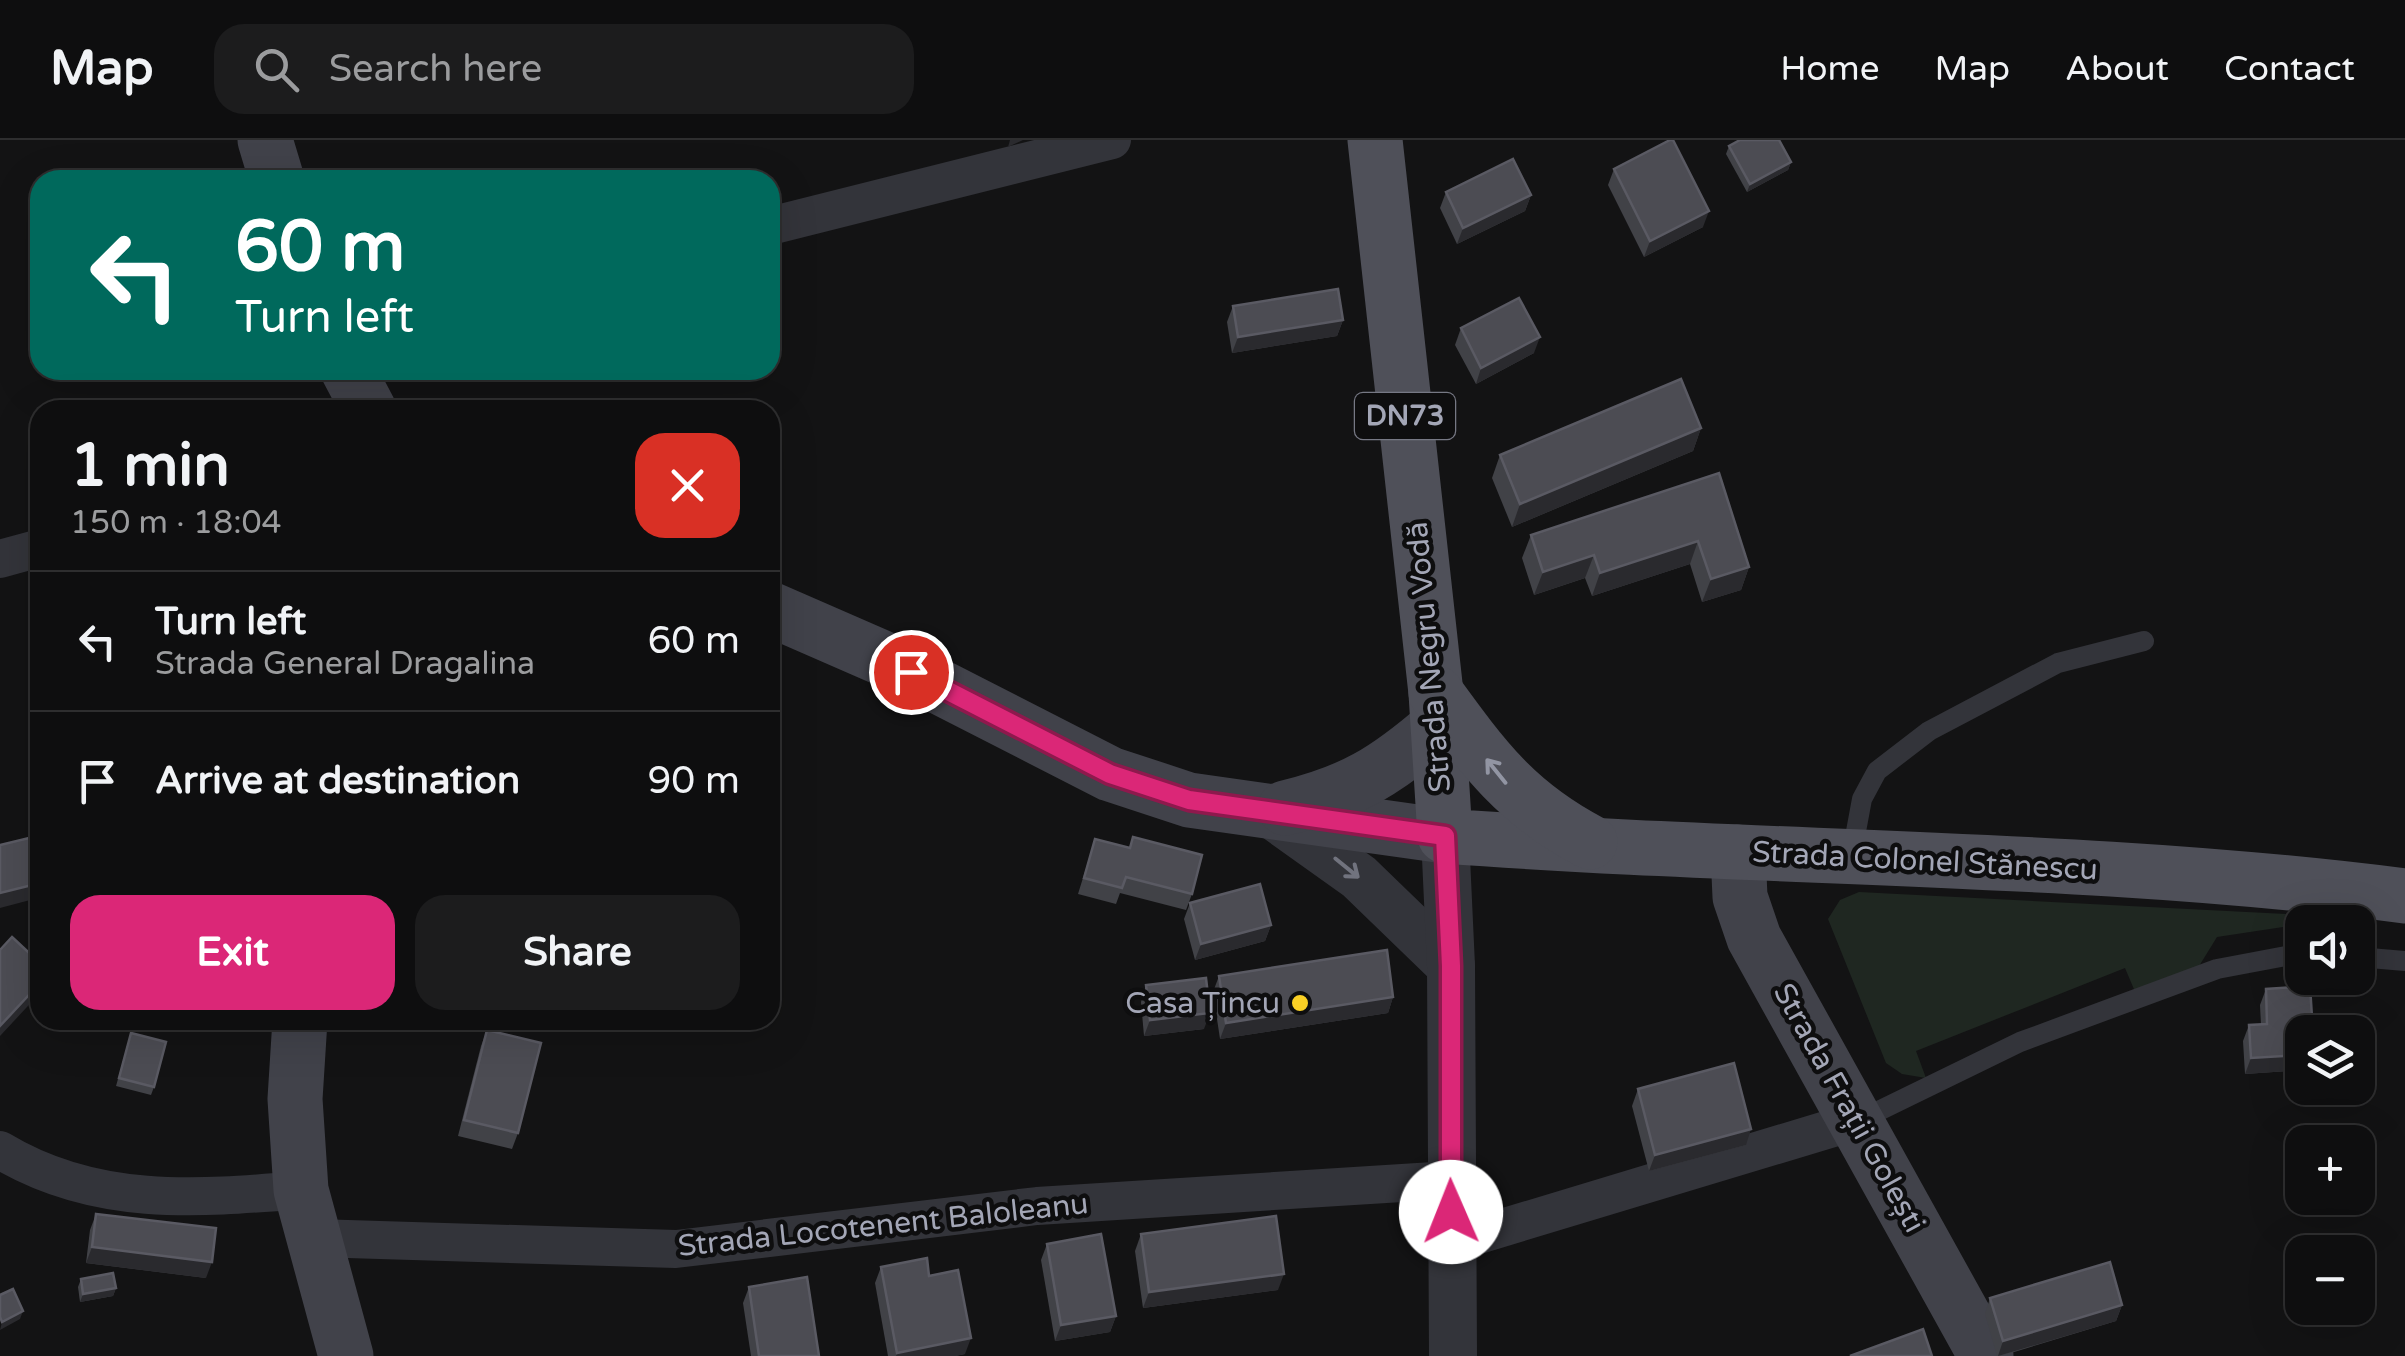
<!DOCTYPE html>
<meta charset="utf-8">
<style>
:root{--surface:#0e0e0f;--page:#1c1c1d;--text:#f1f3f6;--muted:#9b9c9e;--line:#2e2e2f;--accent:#db2777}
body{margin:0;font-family:"Varela Round",sans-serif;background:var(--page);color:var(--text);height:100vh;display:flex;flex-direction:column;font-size:38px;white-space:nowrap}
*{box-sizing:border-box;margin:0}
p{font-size:32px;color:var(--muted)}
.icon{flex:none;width:55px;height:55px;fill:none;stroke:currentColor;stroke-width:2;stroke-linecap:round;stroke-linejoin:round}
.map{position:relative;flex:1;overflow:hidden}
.sheet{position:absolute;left:30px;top:260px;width:750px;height:630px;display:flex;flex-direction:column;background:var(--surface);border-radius:30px;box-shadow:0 10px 40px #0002,0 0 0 2px var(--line)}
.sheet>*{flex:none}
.banner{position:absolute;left:30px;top:30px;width:750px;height:210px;border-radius:30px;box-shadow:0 10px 40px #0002,0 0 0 2px var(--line);background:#00695c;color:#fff;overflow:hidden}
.buttons{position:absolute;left:2285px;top:765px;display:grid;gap:20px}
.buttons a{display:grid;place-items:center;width:90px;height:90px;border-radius:20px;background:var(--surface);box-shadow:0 10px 40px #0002,0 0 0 2px var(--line);font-size:50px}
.pin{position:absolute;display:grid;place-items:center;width:85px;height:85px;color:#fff;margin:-42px;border:5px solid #fff;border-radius:50%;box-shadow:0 2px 10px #0007}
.me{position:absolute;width:110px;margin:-55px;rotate:359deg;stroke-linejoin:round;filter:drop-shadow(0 0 8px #0008)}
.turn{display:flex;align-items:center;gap:35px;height:210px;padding:0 40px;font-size:45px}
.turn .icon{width:130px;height:130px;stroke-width:2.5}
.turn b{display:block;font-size:70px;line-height:85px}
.round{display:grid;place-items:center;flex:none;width:105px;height:105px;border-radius:30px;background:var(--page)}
.head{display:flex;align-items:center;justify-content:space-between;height:170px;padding:0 40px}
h1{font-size:60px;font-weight:700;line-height:75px}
.cta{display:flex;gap:20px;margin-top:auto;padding:20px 40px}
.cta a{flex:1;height:115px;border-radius:30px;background:var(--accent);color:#fff;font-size:40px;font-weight:700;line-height:115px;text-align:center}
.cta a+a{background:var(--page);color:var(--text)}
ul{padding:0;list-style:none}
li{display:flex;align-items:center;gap:30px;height:140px;padding:0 40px;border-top:2px solid var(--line)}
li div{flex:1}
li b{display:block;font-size:38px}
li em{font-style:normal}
header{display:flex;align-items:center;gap:60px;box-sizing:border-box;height:140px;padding:0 50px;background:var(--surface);border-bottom:2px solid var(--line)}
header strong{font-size:48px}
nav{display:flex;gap:55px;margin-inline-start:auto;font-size:35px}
.search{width:700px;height:90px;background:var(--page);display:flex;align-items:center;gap:25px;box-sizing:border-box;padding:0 35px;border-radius:30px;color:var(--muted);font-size:38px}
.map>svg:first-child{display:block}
.green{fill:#1f2721}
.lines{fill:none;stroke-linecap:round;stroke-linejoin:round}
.service{stroke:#33343a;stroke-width:20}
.minor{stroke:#33343a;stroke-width:38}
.tertiary{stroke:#33343a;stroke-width:48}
.secondary{stroke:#41424a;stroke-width:55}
.primary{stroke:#4f5059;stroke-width:55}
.wall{fill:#414247}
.shaded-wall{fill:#2a2a2e}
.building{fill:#4c4c53;stroke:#5a5a63;stroke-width:2.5}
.oneway{stroke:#9295a3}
.oneway2{stroke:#71737e}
.route-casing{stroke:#8e194d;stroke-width:25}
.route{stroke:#db2777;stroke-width:18}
.poi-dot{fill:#fad025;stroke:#0e0e0f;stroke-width:4}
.labels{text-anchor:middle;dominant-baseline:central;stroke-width:9;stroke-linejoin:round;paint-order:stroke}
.shield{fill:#0e0e0f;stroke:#767884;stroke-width:2.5}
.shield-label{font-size:28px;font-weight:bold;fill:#a3a6b6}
.street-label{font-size:30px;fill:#a3a6b6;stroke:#0e0e0f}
.poi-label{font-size:30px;fill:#a3a6b6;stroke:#0e0e0f;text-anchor:end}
</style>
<header>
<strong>Map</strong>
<div class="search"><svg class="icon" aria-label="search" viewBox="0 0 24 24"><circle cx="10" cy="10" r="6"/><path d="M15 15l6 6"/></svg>Search here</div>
<nav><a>Home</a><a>Map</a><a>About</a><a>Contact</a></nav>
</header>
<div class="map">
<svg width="2405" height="1216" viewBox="0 0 2405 1216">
<rect width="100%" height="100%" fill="#131314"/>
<polygon class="green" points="1859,752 2286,774 2283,787 2217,797 2196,831 2136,854 2125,828 1916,911 1926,938 1902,934 1886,923 1828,779 1840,760"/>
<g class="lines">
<g class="service">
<polyline points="1852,713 1862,659 1877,631 1929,591 2058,523 2144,501"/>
<polyline points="2358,817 2405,821"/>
<polyline points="1858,981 2020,902 2217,829 2302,813"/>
</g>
<g class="minor">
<polyline points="770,86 1112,0"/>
<polyline points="0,419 40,408"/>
<path d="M0,1010c94,57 196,49 301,40"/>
<polyline points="315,1098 676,1109 1037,1066 1450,1040"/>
<polyline points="1452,1103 1856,981"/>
</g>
<g class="tertiary">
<polyline points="1268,672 1359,737 1451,826"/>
<polyline points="1445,696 1451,826 1453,1216"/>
</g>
<g class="secondary">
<polyline points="265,0 277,40"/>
<polyline points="348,230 369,270"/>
<polyline points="770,469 887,520 1110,634 1189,660 1445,696"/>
<path d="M1285,668c67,-16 101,-37 153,-82"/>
<polyline points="1738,712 1740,757 1754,798 1986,1216"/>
<polyline points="300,880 295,959 301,1050 346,1216"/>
</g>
<g class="primary">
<path d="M1375,0l61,553 9,143c320,24 642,19 960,60"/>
<path d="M1436,553c48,66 80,110 154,149"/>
</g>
</g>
<g class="wall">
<polygon points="1729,6 1791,22 1788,30 1747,52 1726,14"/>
<polygon points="1614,29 1703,87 1644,117 1608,45"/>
<polygon points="1446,52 1531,55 1525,71 1457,104 1440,68"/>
<polygon points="1233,166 1343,180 1337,196 1232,213 1227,182"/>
<polygon points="1461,188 1534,213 1476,244 1455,205"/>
<polygon points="1701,288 1693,311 1512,387 1492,338 1500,315"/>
<polygon points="1719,333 1749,427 1741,450 1702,462 1690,424 1592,456 1585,438 1534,455 1522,418 1531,395"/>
<polygon points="1095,699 1192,754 1186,770 1120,753 1116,764 1078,754"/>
<polygon points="1190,763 1271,785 1265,801 1195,820 1184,779"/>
<polygon points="1219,836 1393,857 1388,873 1220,899 1213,852"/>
<polygon points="1146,845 1204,889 1144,896 1141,862"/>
<polygon points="2266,849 2302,892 2302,930 2245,934 2243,901 2249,885 2261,885 2260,865"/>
<polygon points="487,890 518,993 512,1009 458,996 481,906"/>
<polygon points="131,893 154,947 151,955 116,946"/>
<polygon points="1638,949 1746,1005 1649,1031 1632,966"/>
<polygon points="96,1074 206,1138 86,1123 90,1090"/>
<polygon points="1141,1094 1278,1150 1143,1168 1135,1111"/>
<polygon points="1047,1104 1116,1176 1110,1192 1055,1201 1041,1120"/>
<polygon points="881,1127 929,1136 965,1214 955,1216 888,1216 875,1143"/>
<polygon points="81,1139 116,1148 113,1156 80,1162 78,1147"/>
<polygon points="749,1147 819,1216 751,1216 743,1163"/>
<polygon points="1990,1158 2122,1165 2116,1181 2001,1216 1997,1216 1985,1174"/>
</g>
<g class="shaded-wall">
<polygon points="1010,0 1023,0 1008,7"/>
<polygon points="1791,22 1788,30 1747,52 1750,44"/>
<polygon points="1531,55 1525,71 1457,104 1463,88"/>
<polygon points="1709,71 1703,87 1644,117 1650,101"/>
<polygon points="1343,180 1337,196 1232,213 1238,197"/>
<polygon points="1540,197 1534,213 1476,244 1481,228"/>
<polygon points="1701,288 1693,311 1512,387 1520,364"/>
<polygon points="1698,401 1690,424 1592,456 1600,433"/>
<polygon points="1594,415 1585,438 1534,455 1543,432"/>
<polygon points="1749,427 1741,450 1702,462 1711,439"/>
<polygon points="40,743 34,759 0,768 0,753"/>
<polygon points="1271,785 1265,801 1195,820 1201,804"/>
<polygon points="40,843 40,853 0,896 0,886"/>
<polygon points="1393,857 1388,873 1220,899 1226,883"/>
<polygon points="1210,873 1204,889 1144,896 1150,880"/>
<polygon points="2302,915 2302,930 2245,934 2251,918"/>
<polygon points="1751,989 1746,1005 1649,1031 1655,1015"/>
<polygon points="92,1107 212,1122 206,1138 86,1123"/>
<polygon points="1284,1134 1278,1150 1143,1168 1149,1152"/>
<polygon points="116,1148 113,1156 80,1162 83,1154"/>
<polygon points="2122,1165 2116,1181 1998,1216 2003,1201"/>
<polygon points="23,1171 20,1179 0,1190 2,1182"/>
<polygon points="1116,1176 1110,1192 1055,1201 1061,1185"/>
<polygon points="971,1198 965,1214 955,1216 896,1216 897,1213"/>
</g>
<g class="building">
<polygon points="1670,0 1673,0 1709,71 1650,101 1614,29"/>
<polygon points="1740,0 1779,0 1791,22 1750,44 1729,6"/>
<polygon points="1513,19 1531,55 1463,88 1446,52"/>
<polygon points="1338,149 1343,180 1238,197 1233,166"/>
<polygon points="1519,158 1540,197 1481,228 1461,188"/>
<polygon points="1681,239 1701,288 1520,364 1500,315"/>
<polygon points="1719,333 1749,427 1711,439 1698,401 1600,433 1594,415 1543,432 1531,395"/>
<polygon points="1133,697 1202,715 1192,754 1126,737 1122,748 1084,738 1095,699 1130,708"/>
<polygon points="29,698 40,743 0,753 0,705"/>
<polygon points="1260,744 1271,785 1201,804 1190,763"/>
<polygon points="12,797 40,823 40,843 0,886 0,810"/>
<polygon points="1387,810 1393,857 1226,883 1219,836"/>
<polygon points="1206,838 1210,873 1150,880 1146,845"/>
<polygon points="2310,846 2313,892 2302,892 2302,915 2251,918 2249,885 2267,884 2266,849"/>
<polygon points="487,890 541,903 518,993 464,980"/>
<polygon points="131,893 166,902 154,947 119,938"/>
<polygon points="1734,923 1751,989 1655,1015 1638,949"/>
<polygon points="96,1074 216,1088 212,1122 92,1107"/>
<polygon points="1276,1076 1284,1134 1149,1152 1141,1094"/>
<polygon points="1101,1094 1116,1176 1061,1185 1047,1104"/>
<polygon points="927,1118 929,1136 958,1130 971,1198 897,1213 881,1127"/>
<polygon points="2110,1122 2122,1165 2003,1201 1990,1158"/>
<polygon points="113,1133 116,1148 83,1154 81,1139"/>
<polygon points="807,1137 819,1216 759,1216 749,1147"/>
<polygon points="13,1149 23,1171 2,1182 0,1177 0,1155"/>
<polygon points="1923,1189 1932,1216 1850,1216"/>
</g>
<defs><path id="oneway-shaft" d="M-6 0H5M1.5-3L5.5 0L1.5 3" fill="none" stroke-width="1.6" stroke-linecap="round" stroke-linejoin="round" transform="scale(2.5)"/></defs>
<use class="oneway" href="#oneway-shaft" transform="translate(1496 631) rotate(-129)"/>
<use class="oneway2" href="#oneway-shaft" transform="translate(1347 728) rotate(39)"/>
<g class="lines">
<g class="route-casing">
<polyline id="route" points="911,532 1110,634 1189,660 1445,696 1451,826 1451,1072"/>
</g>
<use href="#route" class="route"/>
</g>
<circle class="poi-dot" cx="1300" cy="863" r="10"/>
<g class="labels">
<rect class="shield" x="1355" y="253" width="100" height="46" rx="8"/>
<g class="shield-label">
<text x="1405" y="276">DN73</text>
</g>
<g class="street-label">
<text transform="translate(1429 517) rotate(-95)">Strada Negru Vodă</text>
<text transform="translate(1925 721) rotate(3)">Strada Colonel Stănescu</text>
<text transform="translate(1849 968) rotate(61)">Strada Frații Golești</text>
<text transform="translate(883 1085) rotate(-6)">Strada Locotenent Baloleanu</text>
</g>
<g class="poi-label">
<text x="1280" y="863">Casa Țincu</text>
</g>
</g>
</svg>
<div class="buttons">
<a><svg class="icon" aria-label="sound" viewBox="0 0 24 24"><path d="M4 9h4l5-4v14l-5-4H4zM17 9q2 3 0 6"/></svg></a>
<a><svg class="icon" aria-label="layers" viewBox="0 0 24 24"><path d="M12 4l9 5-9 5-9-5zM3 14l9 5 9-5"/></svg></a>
<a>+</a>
<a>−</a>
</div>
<div class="pin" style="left:911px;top:532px;background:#d93025"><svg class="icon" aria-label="arrive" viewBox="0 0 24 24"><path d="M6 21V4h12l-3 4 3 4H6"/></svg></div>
<svg class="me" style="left:1451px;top:1072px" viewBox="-20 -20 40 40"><circle r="19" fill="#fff"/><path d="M0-13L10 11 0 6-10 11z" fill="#db2777"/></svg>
<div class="banner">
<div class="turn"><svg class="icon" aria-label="left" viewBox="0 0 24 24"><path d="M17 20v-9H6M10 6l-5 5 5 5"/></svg><div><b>60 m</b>Turn left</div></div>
</div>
<section class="sheet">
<div class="head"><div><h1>1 min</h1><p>150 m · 18:04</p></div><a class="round" style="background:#d93025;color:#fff"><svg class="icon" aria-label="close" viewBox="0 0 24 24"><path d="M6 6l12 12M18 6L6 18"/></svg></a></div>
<ul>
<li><svg class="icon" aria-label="left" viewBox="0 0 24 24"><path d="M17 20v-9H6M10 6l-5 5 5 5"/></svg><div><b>Turn left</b><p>Strada General Dragalina</p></div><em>60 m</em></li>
<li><svg class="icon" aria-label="arrive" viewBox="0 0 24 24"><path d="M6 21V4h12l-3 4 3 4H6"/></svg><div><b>Arrive at destination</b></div><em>90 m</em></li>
</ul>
<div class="cta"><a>Exit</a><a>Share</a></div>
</section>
</div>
